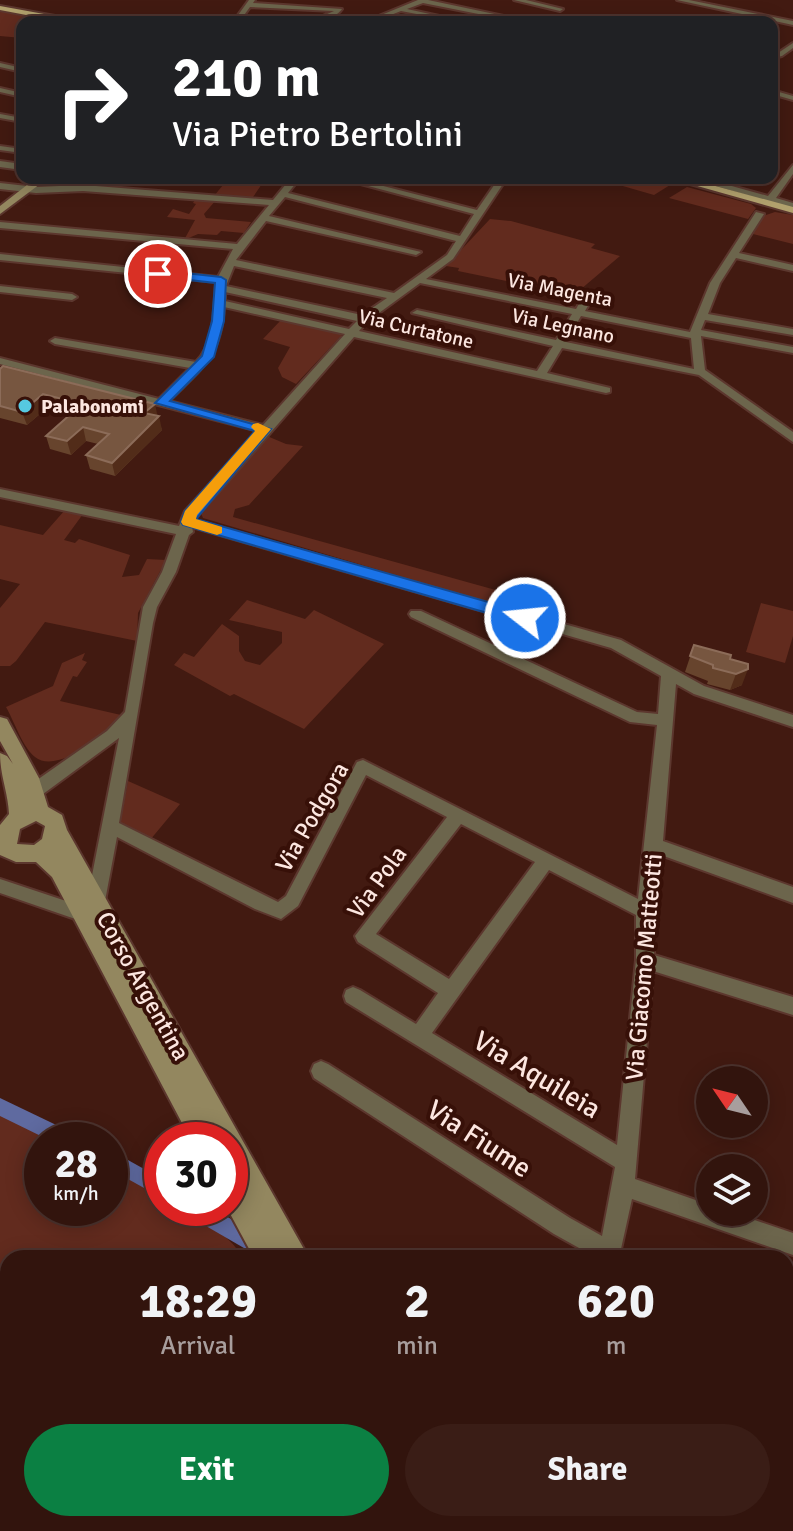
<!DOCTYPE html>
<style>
:root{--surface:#32140d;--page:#3a1d16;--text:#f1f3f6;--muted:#a89e9d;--line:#4d332e;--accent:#0b8043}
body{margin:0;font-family:Signika,sans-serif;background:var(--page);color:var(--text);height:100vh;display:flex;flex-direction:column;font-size:30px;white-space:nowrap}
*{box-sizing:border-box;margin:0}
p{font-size:26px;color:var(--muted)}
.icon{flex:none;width:44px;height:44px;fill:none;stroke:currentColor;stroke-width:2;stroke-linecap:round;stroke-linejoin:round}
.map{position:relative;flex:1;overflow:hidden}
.panel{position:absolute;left:0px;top:1250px;width:794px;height:282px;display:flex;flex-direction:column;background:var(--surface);border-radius:24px 24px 0 0;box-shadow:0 4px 20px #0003,0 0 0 2px var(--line)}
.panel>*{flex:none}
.banner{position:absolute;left:16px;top:16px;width:762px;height:168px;border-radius:16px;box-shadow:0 4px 20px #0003,0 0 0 2px var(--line);background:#202124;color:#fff;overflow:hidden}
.needle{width:52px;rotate:305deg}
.controls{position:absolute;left:696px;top:1066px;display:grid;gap:16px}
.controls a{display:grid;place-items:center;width:72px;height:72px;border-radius:50%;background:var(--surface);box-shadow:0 4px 20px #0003,0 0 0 2px var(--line);font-size:40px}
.speed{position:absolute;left:24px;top:1122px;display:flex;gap:16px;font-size:40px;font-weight:700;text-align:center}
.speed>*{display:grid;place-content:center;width:104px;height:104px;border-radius:50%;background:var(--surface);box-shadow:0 4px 20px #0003,0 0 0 2px var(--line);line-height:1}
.speed small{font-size:20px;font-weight:400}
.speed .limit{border:12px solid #d22;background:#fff;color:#111}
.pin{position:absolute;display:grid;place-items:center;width:68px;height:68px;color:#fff;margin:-34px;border:4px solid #fff;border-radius:50%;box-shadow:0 2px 8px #0007}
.me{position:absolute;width:88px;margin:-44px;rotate:286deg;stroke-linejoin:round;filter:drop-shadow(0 0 6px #0008)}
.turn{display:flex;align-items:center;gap:28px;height:168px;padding:0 24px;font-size:36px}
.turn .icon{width:104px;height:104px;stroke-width:2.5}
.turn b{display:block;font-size:56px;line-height:68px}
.eta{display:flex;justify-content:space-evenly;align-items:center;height:136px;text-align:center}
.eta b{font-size:48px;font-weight:700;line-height:56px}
.button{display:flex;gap:16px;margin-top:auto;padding:16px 24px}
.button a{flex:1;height:92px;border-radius:48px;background:var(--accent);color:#fff;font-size:32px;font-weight:700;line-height:92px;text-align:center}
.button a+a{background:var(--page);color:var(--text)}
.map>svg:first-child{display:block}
.green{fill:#622b1e}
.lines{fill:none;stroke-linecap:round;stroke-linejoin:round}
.stream{stroke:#8e8fb3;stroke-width:2}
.canal{fill:#5f6aa0;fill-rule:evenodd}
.street-casing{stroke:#5c372e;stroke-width:4}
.secondary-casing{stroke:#5c372e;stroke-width:4}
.primary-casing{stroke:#5c372e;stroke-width:4}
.street{fill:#6c654c;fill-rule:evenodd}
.secondary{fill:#93875f;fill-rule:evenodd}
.primary{fill:#b1a16d;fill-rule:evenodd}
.wall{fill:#67442d}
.shaded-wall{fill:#522c19}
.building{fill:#775640;stroke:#8c6c59;stroke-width:2}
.route{fill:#1a73e8;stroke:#114b97;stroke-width:2}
.slow{fill:#f59e0b}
.poi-dot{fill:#56c9e1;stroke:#371008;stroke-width:3}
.labels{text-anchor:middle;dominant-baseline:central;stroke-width:8;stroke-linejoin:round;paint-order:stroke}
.far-street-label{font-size:20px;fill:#fce6e0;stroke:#371008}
.far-poi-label{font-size:20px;font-weight:bold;fill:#fce6e0;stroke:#371008;text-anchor:start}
.street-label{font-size:24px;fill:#fce6e0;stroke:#371008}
.near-street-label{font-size:28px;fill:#fce6e0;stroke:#371008}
</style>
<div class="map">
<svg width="793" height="1531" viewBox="0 0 793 1531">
<rect width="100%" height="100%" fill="#421a11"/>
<g class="green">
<polygon points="0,10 65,22 22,22 22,38 0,36"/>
<polygon points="213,178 251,178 264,181 251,200 214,196 223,185 210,183"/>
<polygon points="595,178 642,178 670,185 654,195"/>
<polygon points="687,187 751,204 756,208 748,219 669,198"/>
<polygon points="196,198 216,200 204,214 206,218 251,222 244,233 221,231 217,235 198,234 184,240 195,220 167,217 173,209 189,214 196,204 193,203"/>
<polygon points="775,212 793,215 793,244 753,234 763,216"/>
<polygon points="490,219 511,221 595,244 591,248 620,256 574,295 458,271 459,268 446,266"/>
<polygon points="281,320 343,334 296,384 282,377 278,368 290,347 263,339"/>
<polygon points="267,436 286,444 303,446 249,505 235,509 233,517 535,601 528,614 203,518 200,511"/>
<polygon points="65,510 83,514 64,540 75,543 79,539 130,555 122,577 139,575 147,559 166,560 138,613 137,641 45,622 16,661 10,666 0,666 0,608 20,584 0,579 0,525 43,535"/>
<polygon points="247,600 305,619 314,610 384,644 304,729 234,694 230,696 174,665 184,653 194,657 222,624 239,636 239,651 245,661 260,665 282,643 282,632 229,620"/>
<polygon points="761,603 793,611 793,636 785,663 746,652"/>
<path d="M85,653l-3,7 5,2 -10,15 -4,-1 -13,25 61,14c-12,19 -64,60 -86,42 -12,-9 -21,-36 -29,-50l47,-21 9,-23z"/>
<polygon points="128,781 180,804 150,840 120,823"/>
<path d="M0,1114l55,26h-13v68h68v-42l52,31v11c29,0 67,25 81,50h-235v266h206l-5,7h-209z"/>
</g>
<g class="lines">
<polyline class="stream" points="691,0 793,21"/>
<g class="canal">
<polygon points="0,1098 75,1134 78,1140 49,1140 0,1116"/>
<polygon points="110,1150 162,1179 162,1198 110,1169"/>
<polygon points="185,1208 212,1208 286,1251 289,1258 261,1258 187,1215"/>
<polygon points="745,1524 776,1524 779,1531 748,1531"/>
</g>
<g class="street-casing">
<g id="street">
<path d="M249,0h6l-2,3 89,6c-5,8 -22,13 -33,13l25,-11 -84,-4 -11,15h-6z"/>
<polygon points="418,0 428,0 532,22 519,22 423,3 407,9 467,22 434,17 430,22 423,22 427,16 401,11 373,22 364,22"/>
<polygon points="514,0 526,0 563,9 560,11"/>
<polygon points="677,0 689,0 793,21 793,25"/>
<polygon points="793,43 793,48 782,56 772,58 772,54 778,53"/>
<polygon points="0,63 22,68 22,72 0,67"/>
<polygon points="0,88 22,93 22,97 0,92"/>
<polygon points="772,90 793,96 793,100 772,94"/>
<polygon points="0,114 22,118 22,122 0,118"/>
<polygon points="0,146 22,149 22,153 0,150"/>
<polygon points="0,161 22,164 22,170 0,167"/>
<polygon points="793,165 793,174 776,198 793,203 793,209 689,178 703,178 768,196"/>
<path d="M291,178h9l-12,15 172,43 14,-22 -136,-36h14l125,32 22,-32h8l-54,81 -27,20 150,30 7,-12 4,-1 5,3 -7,12 105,21 20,-49 46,-71 8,2 -25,39 54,12v6l-57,-13 -16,25 -12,31 85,15v6l-88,-15 -4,10 92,17v6l-92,-17 4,34 88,62v10l-94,-67 -137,-27 -15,25 63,15v4l-4,1 -252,-56 -160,183 427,120 83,46 89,29v12l-99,-33 -18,-10 -13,157 130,46v16l-132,-48 -7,56v44l139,42v18l-140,-44 -18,208 75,26v7h21l62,21v22l-161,-56 -13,59h-22l-43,-24 -240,-156 -3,-7 3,-7 7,-3 7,3 242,154 32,18 13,-69 -269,-165 -2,-6 2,-6 7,-3 7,3 56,34 22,-31 -80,-51 -3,-6 92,-119 -81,-42 -68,131 -17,13 -26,-10 -138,-72 -12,64 -3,5 -6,3 -6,-3 -3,-5 32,-163 -80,59h-12l-2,-5 2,-5 80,-56 18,-19 18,-105 19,-35 14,-38 -176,-37v-8l179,37 6,-15 73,-80 -258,-67v-6l159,41 31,-31 -135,-24 -5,-3 5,-3 141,24c19,-19 18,-55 20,-80l-216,-22v-6l218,23 15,-28 -233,-21v-6l237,22 32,-39 -186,-14 -47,2 -36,-4v-6l36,4 47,-2 190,15zM285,197l171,44 -9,14 -53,38 -158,-33 30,-39 150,34 5,-3 -152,-36zM234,266l153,32 -25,17 -136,-29zM420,283l152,31 -16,26 -139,-30 -5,3 141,33 -16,25 -178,-40 9,-10zM225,292l132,29 -8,8 -124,-28zM224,307l121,27 -82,91 -94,-24c33,-33 52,-44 55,-94zM581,316l110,22 3,31 -128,-27zM192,527l419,121 50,28 -3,38 -21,-2 -216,-101h-10l-2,3 2,3 219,105 27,3 -19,174 -275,-139 -6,2 -71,134 -8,6 -159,-79 34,-200 4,-16 19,-35 13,-37 4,-3zM461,824l74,38 -86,117 -73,-45zM549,870l87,45v45l-19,185 -185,-112z"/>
<polygon points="0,286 72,294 77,297 72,300 0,292"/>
<polygon points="0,879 90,909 93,914 90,919 84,922 0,893"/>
<polygon points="786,1386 793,1389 793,1413 786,1410"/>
<polygon points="532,1524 558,1524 556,1531 530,1531"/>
</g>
</g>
<g class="secondary-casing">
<g id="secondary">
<polygon points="36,178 48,178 0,214 0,206"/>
<path d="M0,717l7,2 32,59 9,29 14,8 5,15 242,428h-55l-27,-50h3v-35l3,1 -3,-5v-29h-39l-139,-263 -16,-15h-20l-16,-7v-30l9,-11c-1,-22 -9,-38 -9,-61l7,3 6,8 -13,-23zM36,821l9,5 -3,13 -8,6 -17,-1 3,-15z"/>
<polygon points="397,1524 430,1524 433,1531 400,1531"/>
<polygon points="431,1524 464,1524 467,1531 434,1531"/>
</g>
</g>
<g class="primary-casing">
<g id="primary">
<polygon points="0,6 77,20 81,22 63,22 0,10"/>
<polygon points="669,178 686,178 793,207 793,213"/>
</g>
</g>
<use href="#street" class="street"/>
<use href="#secondary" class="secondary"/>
<use href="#primary" class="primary"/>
</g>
<g class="wall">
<polygon points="0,369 157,416 162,430 115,476 90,469 86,455 98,444 86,441 71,455 50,449 46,436 71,414 47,408 27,425 0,418"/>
<polygon points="694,645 730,659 742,685 730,690 707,684 708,681 685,672"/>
</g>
<g class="shaded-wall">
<polygon points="43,394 47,408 27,425 22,412"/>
<polygon points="155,404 158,418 144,413"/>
<polygon points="159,416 162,430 115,476 112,463"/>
<polygon points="83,427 86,441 71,455 67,441"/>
<polygon points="748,669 742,685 730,690 736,674"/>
</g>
<g class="building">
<polygon points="3,366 155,404 144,413 159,416 112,463 86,455 109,434 83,427 67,441 46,436 82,404 43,394 22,412 0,406 0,369"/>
<polygon points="694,645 731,655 730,659 748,664 748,669 736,674 713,668 713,665 690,656"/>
</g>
<polygon class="route" points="158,270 221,277 226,280 224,321 214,357 170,401 271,429 196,519 530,614 530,622 525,624 183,525 181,522 185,511 255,431 155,403 202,356 212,321 215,283 154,276 154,271"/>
<polygon class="slow" points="258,423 271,429 197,515 196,519 222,527 222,533 217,535 183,525 181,522 185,511 255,431 251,427 253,424"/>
<circle class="poi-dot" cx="25" cy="406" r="8"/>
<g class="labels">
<g class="far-street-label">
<text transform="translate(560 290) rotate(11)">Via Magenta</text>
<text transform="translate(563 326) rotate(12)">Via Legnano</text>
<text transform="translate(416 329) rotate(13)">Via Curtatone</text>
</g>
<g class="far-poi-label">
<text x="41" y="406">Palabonomi</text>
</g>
<g class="street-label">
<text transform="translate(312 817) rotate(-60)">Via Podgora</text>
<text transform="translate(377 882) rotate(-54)">Via Pola</text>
<text transform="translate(644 967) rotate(-85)">Via Giacomo Matteotti</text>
<text transform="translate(143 986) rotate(61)">Corso Argentina</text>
</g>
<g class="near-street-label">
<text transform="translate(537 1075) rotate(31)">Via Aquileia</text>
<text transform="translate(479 1139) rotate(33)">Via Fiume</text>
</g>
</g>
</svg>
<div class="controls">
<a><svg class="needle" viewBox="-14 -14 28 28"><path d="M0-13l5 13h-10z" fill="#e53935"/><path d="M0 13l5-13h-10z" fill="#a89e9d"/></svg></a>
<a><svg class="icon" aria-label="layers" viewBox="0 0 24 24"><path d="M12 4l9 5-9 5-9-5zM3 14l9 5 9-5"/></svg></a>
</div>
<div class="speed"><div>28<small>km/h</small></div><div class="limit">30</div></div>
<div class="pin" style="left:158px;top:274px;background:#d93025"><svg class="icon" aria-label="arrive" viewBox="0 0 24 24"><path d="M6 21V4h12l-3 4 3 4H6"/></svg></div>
<svg class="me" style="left:525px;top:618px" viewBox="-20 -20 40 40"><circle r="17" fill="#1a73e8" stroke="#fff" stroke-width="3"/><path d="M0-11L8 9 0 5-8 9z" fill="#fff"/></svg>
<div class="banner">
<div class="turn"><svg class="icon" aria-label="right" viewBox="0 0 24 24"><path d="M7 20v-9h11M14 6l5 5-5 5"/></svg><div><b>210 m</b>Via Pietro Bertolini</div></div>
</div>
<section class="panel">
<div class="eta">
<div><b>18:29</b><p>Arrival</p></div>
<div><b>2</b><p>min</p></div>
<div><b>620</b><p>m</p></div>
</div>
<div class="button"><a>Exit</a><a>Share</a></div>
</section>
</div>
